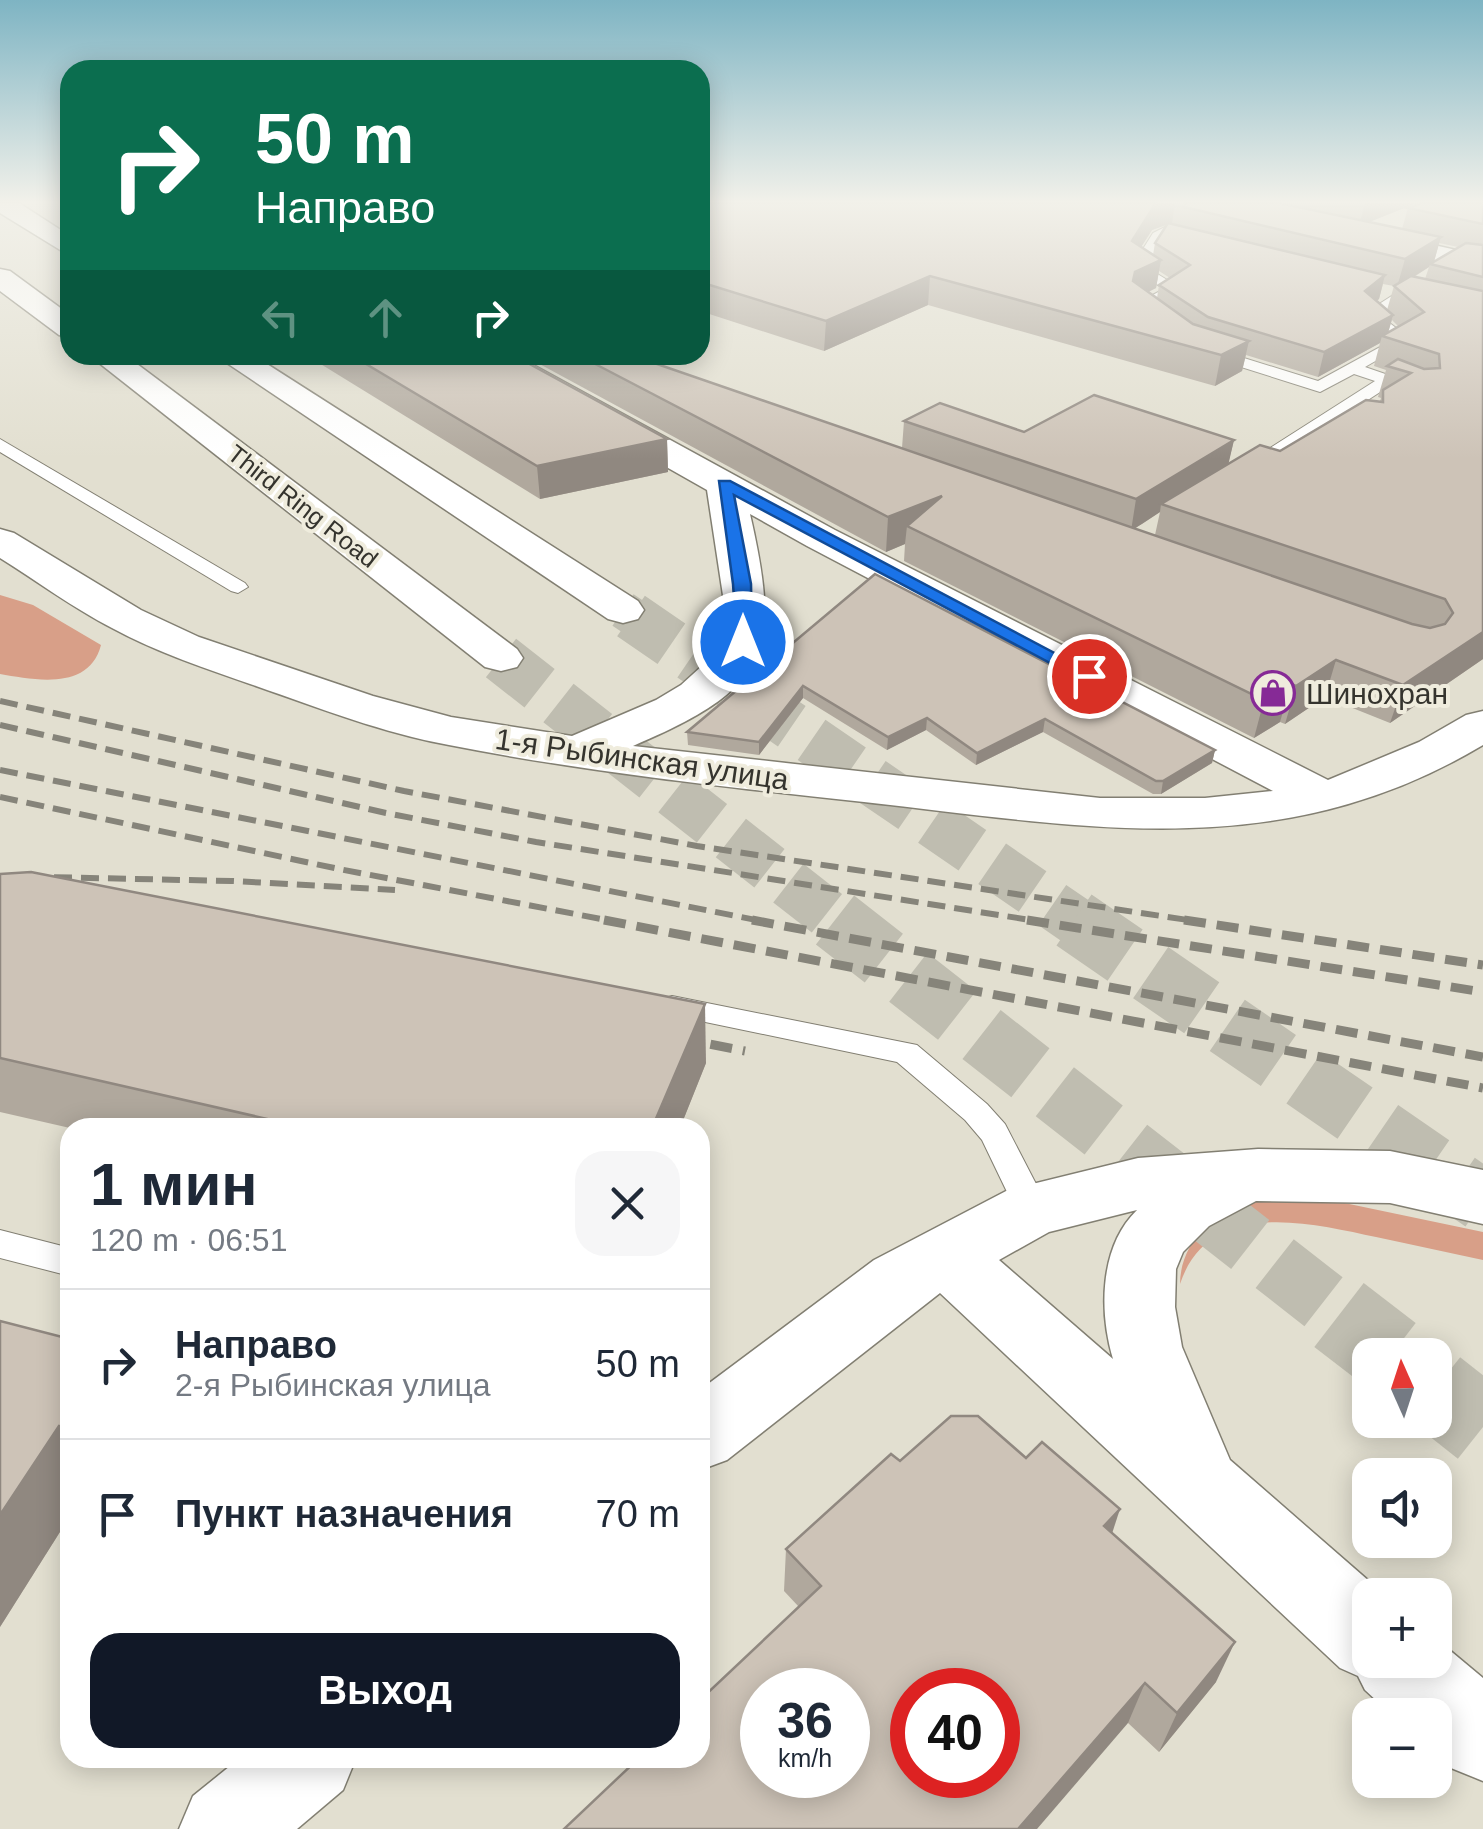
<!DOCTYPE html>
<html lang="ru">
<meta charset="utf-8">
<style>
:root{--surface:#fff;--page:#f6f6f7;--text:#1f2937;--muted:#747a83;--line:#e0e1e3;--accent:#111827}
body{margin:0;font-family:Helvetica,sans-serif;background:var(--page);color:var(--text);height:100vh;display:flex;flex-direction:column;font-size:38px;white-space:nowrap}
*{box-sizing:border-box;margin:0}
p{font-size:32px;color:var(--muted)}
.icon{flex:none;width:55px;height:55px;fill:none;stroke:currentColor;stroke-width:2;stroke-linecap:round;stroke-linejoin:round}
.map{position:relative;flex:1;overflow:hidden}
.details{position:absolute;left:60px;top:1118px;width:650px;height:650px;display:flex;flex-direction:column;background:var(--surface);border-radius:30px;box-shadow:0 5px 25px #0003}
.details>*{flex:none}
.banner{position:absolute;left:60px;top:60px;width:650px;height:305px;border-radius:30px;box-shadow:0 5px 25px #0003;background:#0b6e4f;color:#fff;overflow:hidden}
.needle{width:65px;rotate:357deg}
.controls{position:absolute;left:1352px;top:1338px;display:grid;gap:20px}
.controls a{display:grid;place-items:center;width:100px;height:100px;border-radius:20px;background:var(--surface);box-shadow:0 5px 25px #0003;font-size:50px}
.speed{position:absolute;left:740px;top:1668px;display:flex;gap:20px;font-size:50px;font-weight:700;text-align:center}
.speed>*{display:grid;place-content:center;width:130px;height:130px;border-radius:50%;background:var(--surface);box-shadow:0 5px 25px #0003;line-height:1}
.speed small{font-size:25px;font-weight:400}
.speed .limit{border:15px solid #d22;background:#fff;color:#111}
.pin{position:absolute;display:grid;place-items:center;width:85px;height:85px;color:#fff;margin:-42px;border:5px solid #fff;border-radius:50%;box-shadow:0 2px 10px #0007}
.me{position:absolute;width:110px;margin:-55px;rotate:0deg;stroke-linejoin:round;filter:drop-shadow(0 0 8px #0008)}
.turn{display:flex;align-items:center;gap:35px;height:210px;padding:0 30px;font-size:45px}
.turn .icon{width:130px;height:130px;stroke-width:2.5}
.turn b{display:block;font-size:70px;line-height:85px}
.lanes{display:flex;align-items:center;height:95px;padding:0 30px;background:#0003;justify-content:center;gap:50px;direction:ltr}
.lanes .off{opacity:.35}
.round{display:grid;place-items:center;flex:none;width:105px;height:105px;border-radius:30px;background:var(--page)}
.overview{display:flex;align-items:center;justify-content:space-between;height:170px;padding:0 30px}
h1{font-size:60px;font-weight:700;line-height:75px}
.primary-button{display:flex;gap:20px;margin-top:auto;padding:20px 30px}
.primary-button a{flex:1;height:115px;border-radius:30px;background:var(--accent);color:#fff;font-size:40px;font-weight:700;line-height:115px;text-align:center}
ul{padding:0;list-style:none}
li{display:flex;align-items:center;gap:30px;height:150px;padding:0 30px;border-top:2px solid var(--line)}
li div{flex:1}
li b{display:block;font-size:38px}
li em{font-style:normal}
.map>svg:first-child{display:block}
.green{fill:#d89f88}
.lines{fill:none;stroke-linecap:round;stroke-linejoin:round}
.primary-tunnel-far3{stroke:#bfbdb0;stroke-width:38;stroke-dasharray:38 19;stroke-linecap:butt}
.primary-tunnel-far2{stroke:#bfbdb0;stroke-width:49;stroke-dasharray:49 24;stroke-linecap:butt}
.primary-tunnel-far1{stroke:#bfbdb0;stroke-width:62;stroke-dasharray:62 31;stroke-linecap:butt}
.primary-tunnel{stroke:#bfbdb0;stroke-width:81;stroke-dasharray:81 41;stroke-linecap:butt}
.service-casing{stroke:#827f72;stroke-width:2}
.minor-casing{stroke:#827f72;stroke-width:3}
.tertiary-casing{stroke:#827f72;stroke-width:3}
.primary-casing{stroke:#827f72;stroke-width:3}
.service{fill:#fff;fill-rule:evenodd}
.minor{fill:#fff;fill-rule:evenodd}
.tertiary{fill:#fff;fill-rule:evenodd}
.primary{fill:#fff;fill-rule:evenodd}
.rail-far1{stroke:#86847a;stroke-width:6;stroke-dasharray:18 9;stroke-linecap:butt}
.rail{stroke:#86847a;stroke-width:9;stroke-dasharray:22 11;stroke-linecap:butt}
.wall{fill:#b0a89d;fill-rule:evenodd}
.shaded-wall{fill:#908880}
.building{fill:#cdc3b7;stroke:#908880;stroke-width:2.5;fill-rule:evenodd}
.route{fill:#1a73e8;stroke:#114b97;stroke-width:2.5}
.labels{text-anchor:middle;dominant-baseline:central;stroke-width:8;stroke-linejoin:round;paint-order:stroke}
.far-street-label{font-size:25px;fill:#35342e;stroke:#efecdd}
.poi-label{font-size:30px;fill:#35342e;stroke:#efecdd;text-anchor:start}
.street-label{font-size:30px;fill:#35342e;stroke:#efecdd}
</style>
<div class="map">
<svg width="1483" height="1829" viewBox="0 0 1483 1829">
<rect width="100%" height="100%" fill="#e2dfd0"/>
<g class="green">
<path d="M0,595l33,10 68,40c-12,46 -66,35 -101,29z"/>
<path d="M1311,1196l172,36v28c-36,-8 -71,-15 -107,-23 -66,-14 -167,-40 -196,47 0,-40 34,-76 74,-83 18,-4 38,-3 57,-5z"/>
</g>
<g class="lines">
<polyline class="primary-tunnel-far3" points="623,610 635,618"/>
<g class="primary-tunnel-far2">
<polyline points="631,616 1077,922"/>
<polyline points="501,658 838,922"/>
</g>
<g class="primary-tunnel-far1">
<polyline points="835,920 1343,1317"/>
<polyline points="1074,920 1483,1201"/>
</g>
<g class="primary-tunnel">
<polyline points="1339,1315 1391,1355"/>
<polyline points="1435,1389 1483,1427"/>
</g>
<g class="service-casing">
<g id="service">
<polygon points="1165,227 1177,230 1163,239 1146,267 1182,289 1148,308 1158,317 1151,321 1130,307 1164,289 1131,268 1153,233"/>
<polygon points="1415,281 1427,284 1379,315 1412,340 1365,367 1394,377 1394,383 1254,474 1242,474 1242,466 1375,381 1354,374 1320,392 1203,355 1203,349 1215,349 1318,381 1393,340 1362,315"/>
<polygon points="0,439 245,583 248,587 238,593 231,591 0,452"/>
<polygon points="672,996 917,1045 987,1104 1005,1124 1049,1209 1044,1219 1032,1223 1020,1219 982,1140 965,1120 897,1062 662,1013 657,1006 662,999"/>
<polygon points="0,1230 70,1248 70,1276 0,1258"/>
</g>
</g>
<g class="minor-casing">
<polygon id="minor" points="1367,230 1483,256 1483,272 1358,243 1354,238 1358,233"/>
</g>
<g class="tertiary-casing">
<g id="tertiary">
<path d="M476,355h39l320,175 493,250 91,-38 47,-27 17,-4v34c-202,121 -397,82 -619,57 -139,-15 -278,-30 -415,-57 -66,-12 -130,-37 -193,-59 -49,-17 -98,-33 -144,-58 -39,-20 -75,-47 -112,-70v-29l14,4 127,77 58,27 174,59 78,21 121,19 84,-36 25,-15 33,-30 7,-17 3,-36 -17,-112 -226,-128zM750,514l57,32 466,245 -68,7h-105l-467,-52c135,-57 149,-93 117,-232z"/>
<path d="M1258,1149l132,2 93,19v54l-93,-21 -134,-2 -47,25 -26,26 -7,17 -1,38 7,40 48,113 155,135h-15v65h65v-22l48,40v103l-32,-13 -16,-15v-38h-43l-27,-25 -7,-14 -18,-8 -400,-375 -213,167 -27,10v-80l174,-130 134,-70 130,-32zM1137,1210c-38,37 -38,102 -24,149l-114,-99 50,-28z"/>
<polygon points="240,1758 356,1758 343,1790 297,1829 179,1829 193,1796"/>
</g>
</g>
<g class="primary-casing">
<g id="primary">
<polygon points="0,203 19,203 70,236 70,256 0,213"/>
<polygon points="0,269 10,271 70,315 70,338 59,335 0,291"/>
<polygon points="89,355 125,355 517,649 523,658 517,667 501,671 485,667"/>
<polygon points="215,355 253,355 638,601 644,610 638,619 623,623 608,619"/>
</g>
</g>
<use href="#service" class="service"/>
<use href="#minor" class="minor"/>
<use href="#tertiary" class="tertiary"/>
<use href="#primary" class="primary"/>
<g class="rail-far1">
<polyline points="0,701 404,791 697,846 1201,922"/>
<polyline points="0,725 386,813 536,842 1043,922"/>
<polyline points="0,770 766,922"/>
<polyline points="0,797 339,869 617,922"/>
<polyline points="0,876 232,881 395,890"/>
</g>
<g class="rail">
<polyline points="604,920 1483,1088"/>
<polyline points="752,920 1483,1057"/>
<polyline points="1027,920 1483,992"/>
<polyline points="1184,920 1483,965"/>
<polyline points="678,1038 745,1051"/>
</g>
</g>
<g class="wall">
<path d="M700,203h717l-48,19 33,7 6,-21 75,-5v456l-93,64 -65,-26 -40,27 -5,-2 -26,16 -350,-177 1,-17 -19,8 -363,-197h108l271,93 2,-27 120,11 210,8 -6,24 52,-13 100,-50 1,-3 -3,-1 8,-27 -12,-4 6,-23 -62,34 -72,-22 -4,16 -27,15 -287,-81 -104,46 -124,-40zM1167,224l-12,19 -2,12 -12,-8 11,-17zM1439,243l19,4 -24,15zM1429,267l-4,12 -11,-2zM1159,271l11,7 -11,7 -2,13 -9,-6 8,-4zM1383,284l11,2 -7,24 -11,-9 3,-2zM1392,320l6,6 -10,6zM1160,512l-5,23 -21,-7 8,-4z"/>
<polygon points="306,355 513,355 667,439 668,472 540,499"/>
<polygon points="875,574 1215,750 1212,763 1161,794 1153,794 1043,732 976,765 926,730 887,750 803,698 759,755 688,745 687,732"/>
<polygon points="0,874 706,1063 680,1128 70,1128 0,1112"/>
<polygon points="70,1339 70,1516 0,1627"/>
<polygon points="900,1461 1112,1533 1216,1682 1159,1752 1128,1723 799,1607 784,1591 786,1549"/>
</g>
<g class="shaded-wall">
<polygon points="1156,203 1175,203 1172,223 1152,230 1127,269 1132,241"/>
<polygon points="1365,203 1417,203 1359,226"/>
<polygon points="1441,237 1433,265 1430,264 1429,267 1397,287 1405,259"/>
<polygon points="1161,260 1156,288 1130,301 1135,272"/>
<polygon points="1385,275 1379,299 1358,315 1365,291"/>
<polygon points="930,276 928,305 824,351 826,321"/>
<polygon points="1393,315 1387,337 1382,336 1380,343 1318,377 1324,352"/>
<polygon points="1249,341 1242,371 1215,386 1221,355"/>
<polygon points="667,439 668,472 540,499 537,466"/>
<polygon points="1234,440 1227,470 1161,504 1160,512 1131,531 1136,499"/>
<polygon points="942,496 907,526 905,544 886,552 888,517"/>
<polygon points="1483,632 1483,659 1390,723 1403,685"/>
<polygon points="1336,660 1325,697 1285,724 1296,686"/>
<polygon points="1291,684 1280,722 1254,738 1264,700"/>
<polygon points="803,686 803,698 759,755 759,742"/>
<polygon points="927,718 926,730 887,750 888,737"/>
<polygon points="1045,719 1043,732 976,765 977,753"/>
<polygon points="1215,750 1212,763 1161,794 1163,781"/>
<polygon points="705,1004 706,1063 680,1128 652,1128"/>
<polygon points="59,1426 70,1446 70,1516 0,1627 0,1515"/>
<polygon points="1120,1509 1106,1552 1104,1526"/>
<polygon points="1235,1642 1216,1682 1159,1752 1177,1713"/>
<polygon points="1145,1683 1128,1723 1037,1829 1018,1829"/>
</g>
<g class="building">
<polygon points="700,203 1156,203 1132,241 1161,260 1135,272 1133,281 1193,324 1249,341 1221,355 930,276 826,321 700,282"/>
<polygon points="1185,203 1279,203 1441,237 1405,259 1184,207"/>
<polygon points="1422,203 1483,203 1483,224 1408,208"/>
<polygon points="1168,223 1385,275 1365,291 1393,315 1324,352 1208,317 1159,285 1190,265 1155,243"/>
<polygon points="1466,243 1483,245 1483,277 1430,264"/>
<polygon points="1411,276 1483,291 1483,632 1403,685 1336,660 1296,686 1291,684 1264,700 907,526 942,496 888,517 578,355 631,355 1412,624 1430,628 1445,624 1453,613 1445,599 1161,504 1260,445 1280,451 1366,400 1383,402 1383,390 1411,373 1387,366 1398,359 1424,369 1440,368 1439,354 1382,336 1424,312 1394,286"/>
<polygon points="351,355 513,355 667,439 537,466"/>
<polygon points="1094,395 1234,440 1136,499 904,421 940,403 1024,432"/>
<polygon points="875,574 1215,750 1163,781 1156,781 1045,719 977,753 927,718 888,737 803,686 759,742 687,732"/>
<polygon points="31,872 705,1004 652,1128 307,1128 0,1058 0,874"/>
<polygon points="0,1321 70,1339 70,1429 59,1426 0,1515"/>
<path d="M951,1416h27l48,42 16,-16 78,67 -16,17 131,116 -58,71 -32,-30 -127,146h-454l75,-71h61v-58l121,-114 -35,-37 105,-95 9,7zM762,1690h86v85h-86zM912,1690h86v85h-86z"/>
</g>
<linearGradient id="sky" x2="0" y2="1"><stop stop-color="#7eb4c3"/><stop offset="0.44" stop-color="#f2f1ea"/><stop offset="1" stop-color="#f2f1ea" stop-opacity="0"/></linearGradient>
<rect width="1483" height="459" fill="url(#sky)"/>
<polygon class="route" points="719,481 730,481 1098,676 1089,682 1082,680 734,495 751,584 752,642 743,647 737,645 733,584"/>
<defs>
<g id="shop-ring" transform="scale(2.25)"><circle r="9.5" fill="#efecdd" stroke="#862a96" stroke-width="1.5"/><path d="M-5-2.5h2.3a2.7 3.5 0 0 1 5.4 0H5L5.5 6h-11ZM-1.5-2.5h3a1.5 2.3 0 0 0-3 0Z" fill="#862a96"/></g>
</defs>
<g fill-rule="evenodd">
<use href="#shop-ring" x="1273" y="693"/>
</g>
<g class="labels">
<g class="far-street-label">
<text transform="translate(303 506) rotate(38)">Third Ring Road</text>
</g>
<g class="poi-label">
<text x="1306" y="693">Шинохран</text>
</g>
<g class="street-label">
<text transform="translate(642 759) rotate(8)">1-я Рыбинская улица</text>
</g>
</g>
</svg>
<div class="controls">
<a><svg class="needle" viewBox="-14 -14 28 28"><path d="M0-13l5 13h-10z" fill="#e53935"/><path d="M0 13l5-13h-10z" fill="#747a83"/></svg></a>
<a><svg class="icon" aria-label="sound" viewBox="0 0 24 24"><path d="M4 9h4l5-4v14l-5-4H4zM17 9q2 3 0 6"/></svg></a>
<a>+</a>
<a>−</a>
</div>
<div class="speed"><div>36<small>km/h</small></div><div class="limit">40</div></div>
<div class="pin" style="left:1089px;top:676px;background:#d93025"><svg class="icon" aria-label="arrive" viewBox="0 0 24 24"><path d="M6 21V4h12l-3 4 3 4H6"/></svg></div>
<svg class="me" style="left:743px;top:642px" viewBox="-20 -20 40 40"><circle r="17" fill="#1a73e8" stroke="#fff" stroke-width="3"/><path d="M0-11L8 9 0 5-8 9z" fill="#fff"/></svg>
<div class="banner">
<div class="turn"><svg class="icon" aria-label="right" viewBox="0 0 24 24"><path d="M7 20v-9h11M14 6l5 5-5 5"/></svg><div><b>50 m</b>Направо</div></div>
<div class="lanes"><svg class="icon off" aria-label="left" viewBox="0 0 24 24"><path d="M17 20v-9H6M10 6l-5 5 5 5"/></svg><svg class="icon off" aria-label="ahead" viewBox="0 0 24 24"><path d="M12 20V5M6 11l6-6 6 6"/></svg><svg class="icon" aria-label="right" viewBox="0 0 24 24"><path d="M7 20v-9h11M14 6l5 5-5 5"/></svg></div>
</div>
<section class="details">
<div class="overview"><div><h1>1 мин</h1><p>120 m · 06:51</p></div><a class="round"><svg class="icon" aria-label="close" viewBox="0 0 24 24"><path d="M6 6l12 12M18 6L6 18"/></svg></a></div>
<ul>
<li><svg class="icon" aria-label="right" viewBox="0 0 24 24"><path d="M7 20v-9h11M14 6l5 5-5 5"/></svg><div><b>Направо</b><p>2-я Рыбинская улица</p></div><em>50 m</em></li>
<li><svg class="icon" aria-label="arrive" viewBox="0 0 24 24"><path d="M6 21V4h12l-3 4 3 4H6"/></svg><div><b>Пункт назначения</b></div><em>70 m</em></li>
</ul>
<div class="primary-button"><a>Выход</a></div>
</section>
</div>
